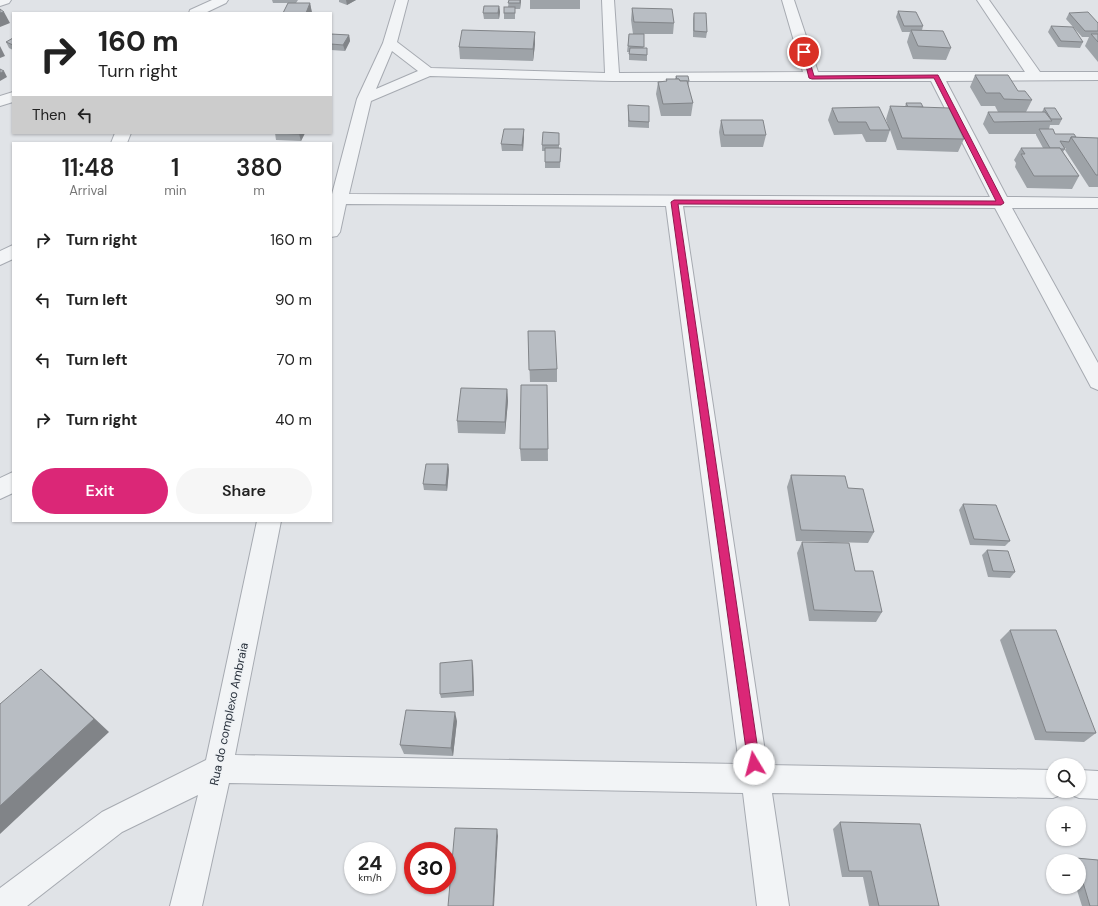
<!DOCTYPE html>
<meta charset="utf-8">
<style>
:root{--surface:#fff;--page:#f6f6f6;--text:#222;--muted:#767676;--accent:#db2777}
body{margin:0;font-family:"DM Sans",sans-serif;background:var(--page);color:var(--text);height:100vh;display:flex;flex-direction:column;font-size:15px;white-space:nowrap}
*{box-sizing:border-box;margin:0}
p{font-size:13px;color:var(--muted)}
.icon{flex:none;width:22px;height:22px;fill:none;stroke:currentColor;stroke-width:2;stroke-linecap:round;stroke-linejoin:round}
.map{position:relative;flex:1;overflow:hidden}
.drawer{position:absolute;left:12px;top:142px;width:320px;height:380px;display:flex;flex-direction:column;background:var(--surface);border-radius:0px;box-shadow:0 1px 3px #0004}
.drawer>*{flex:none}
.guide{position:absolute;left:12px;top:12px;width:320px;height:122px;border-radius:0px;box-shadow:0 1px 3px #0004;background:#fff;color:var(--text);overflow:hidden}
.fabs{position:absolute;left:1046px;top:758px;display:grid;gap:8px}
.fabs a{display:grid;place-items:center;width:40px;height:40px;border-radius:50%;background:var(--surface);box-shadow:0 1px 3px #0004;font-size:20px}
.speed{position:absolute;left:344px;top:842px;display:flex;gap:8px;font-size:20px;font-weight:700;text-align:center}
.speed>*{display:grid;place-content:center;width:52px;height:52px;border-radius:50%;background:var(--surface);box-shadow:0 1px 3px #0004;line-height:1}
.speed small{font-size:10px;font-weight:400}
.speed .limit{border:6px solid #d22;background:#fff;color:#111}
.pin{position:absolute;display:grid;place-items:center;width:34px;height:34px;color:#fff;margin:-17px;border:2px solid #fff;border-radius:50%;box-shadow:0 1px 4px #0007}
.me{position:absolute;width:44px;margin:-22px;rotate:352deg;stroke-linejoin:round;filter:drop-shadow(0 0 3px #0008)}
.turn{display:flex;align-items:center;gap:14px;height:84px;padding:0 20px;font-size:18px}
.turn .icon{width:52px;height:52px;stroke-width:2.5}
.turn b{display:block;font-size:28px;line-height:34px}
.then{display:flex;align-items:center;height:38px;padding:0 20px;background:#0003;gap:8px;font-size:15px}
.eta{display:flex;justify-content:space-evenly;align-items:center;height:68px;text-align:center}
.eta b{font-size:24px;font-weight:600;line-height:28px}
.action{display:flex;gap:8px;margin-top:auto;padding:8px 20px}
.action a{flex:1;height:46px;border-radius:24px;background:var(--accent);color:#fff;font-size:16px;font-weight:600;line-height:46px;text-align:center}
.action a+a{background:var(--page);color:var(--text)}
ul{padding:0;list-style:none}
li{display:flex;align-items:center;gap:12px;height:60px;padding:0 20px}
li div{flex:1}
li b{display:block;font-size:15px}
li em{font-style:normal}
.map>svg:first-child{display:block}
.lines{fill:none;stroke-linecap:round;stroke-linejoin:round}
.minor-casing{stroke:#a6aab1;stroke-width:2}
.minor{fill:#f2f4f6;fill-rule:evenodd}
.wall{fill:#9ea3a8}
.shaded-wall{fill:#818488}
.building{fill:#b8bdc3;stroke:#818488}
.route{fill:#db2777;stroke:#8e194d}
.labels{text-anchor:middle;dominant-baseline:central;stroke-width:3;stroke-linejoin:round;paint-order:stroke}
.near-street-label{font-size:12px;fill:#2a323d;stroke:#eff2f5}
</style>
<div class="map">
<svg width="1098" height="906" viewBox="0 0 1098 906">
<rect width="100%" height="100%" fill="#e0e3e7"/>
<g class="lines">
<g class="minor-casing">
<g id="minor">
<polygon points="0,0 11,0 9,3 0,6"/>
<polygon points="212,0 228,0 226,3 205,13 189,13 190,10"/>
<path d="M396,0h12l-11,42 34,26 174,5 -3,-73h12l5,73 184,-1 -21,-72h12l24,72h207l-48,-72h12l51,72h58v8l-152,1 61,116 91,1v10h-86l86,155v27l-7,-3 -96,-179 -312,-2 84,559 286,5v21h12l-2,3 -10,4 -281,-5 17,113h-32l-14,-113 -514,-10 -27,123h-32l28,-111 -76,37 -95,74h-27v-18l102,-76 104,-52 51,-239h24l-46,234 504,9 -73,-558 -320,-2 -6,28 -3,4 -6,1v-39l26,-99 26,-56zM392,51l26,20 -42,18zM430,76l182,5h319l59,116 -641,-3 22,-93z"/>
<polygon points="13,92 13,102 0,106 0,96"/>
<polygon points="115,133 131,133 127,143 111,143"/>
<polygon points="13,245 13,259 0,265 0,251"/>
<polygon points="13,472 13,493 0,499 0,478"/>
<polygon points="1079,770 1098,771 1098,799 1079,798 1069,794 1067,791 1079,791"/>
</g>
</g>
<use href="#minor" class="minor"/>
</g>
<g class="wall">
<polygon points="272,0 298,0 296,3 310,3 312,13 283,13 288,3 273,3"/>
<polygon points="339,0 356,0 347,5 339,2"/>
<polygon points="509,0 521,0 520,9 515,9 515,19 504,19 504,13 508,7"/>
<rect x="530" y="0" width="50" height="9"/>
<polygon points="499,6 500,12 499,19 484,19 483,13"/>
<polygon points="632,8 674,23 673,34 638,34 644,34 643,48 647,48 647,61 629,60 629,52 627,52 629,34 633,34 631,20"/>
<polygon points="898,11 923,26 922,30 951,48 946,60 913,59 907,42 910,32 902,32 896,17"/>
<polygon points="694,13 707,32 706,38 693,37 693,19"/>
<polygon points="1069,13 1098,23 1098,62 1085,46 1089,37 1082,37 1066,19"/>
<polygon points="1051,26 1083,42 1080,48 1058,47 1048,32"/>
<polygon points="535,32 535,44 533,61 460,59 459,47"/>
<polygon points="331,34 349,35 350,41 345,51 331,50"/>
<polygon points="13,38 13,50 9,48 6,42"/>
<polygon points="975,75 1018,91 1032,100 1026,112 1042,112 1044,108 1062,119 1059,125 1050,125 1049,129 1055,134 1076,137 1098,138 1098,187 1089,187 1065,150 1066,148 1064,148 1065,149 1063,152 1079,176 1072,189 1027,188 1015,167 1016,163 1014,160 1021,148 1043,148 1036,135 1036,134 989,134 983,124 988,112 998,112 995,106 981,106 970,87"/>
<polygon points="676,76 689,81 688,87 693,103 691,116 661,116 656,94 658,82 666,81 666,79 675,79"/>
<polygon points="906,103 923,107 964,139 958,152 897,150 890,130 886,142 866,142 862,134 834,135 828,120 832,108 889,129 886,119 890,106 905,107"/>
<polygon points="628,105 649,122 649,128 628,127"/>
<polygon points="721,120 766,135 763,147 721,147 719,132"/>
<polygon points="524,129 523,151 502,151 501,144"/>
<polygon points="275,133 305,133 301,141 276,140"/>
<polygon points="559,133 559,148 561,148 560,168 545,168 545,151 542,151 542,145"/>
<polygon points="528,331 557,369 557,382 530,382"/>
<polygon points="547,385 548,461 521,461 520,449"/>
<polygon points="507,389 508,401 505,434 458,433 457,421"/>
<polygon points="448,464 449,470 447,491 424,490 423,484"/>
<polygon points="791,475 848,488 874,532 868,543 796,541 787,487"/>
<polygon points="963,504 1010,541 1005,546 970,545 959,510"/>
<polygon points="802,542 855,571 882,612 876,622 809,621 797,553"/>
<polygon points="987,550 1015,572 1010,578 988,577 982,555"/>
<polygon points="1010,630 1096,733 1084,742 1035,740 1000,640"/>
<polygon points="473,665 474,696 441,698 440,694"/>
<polygon points="457,721 453,756 404,754 400,745"/>
<polygon points="840,822 939,906 869,906 863,877 842,877 833,829"/>
<polygon points="1076,858 1098,860 1098,906 1082,906 1076,887 1079,887 1079,861 1070,861"/>
</g>
<g class="shaded-wall">
<polygon points="346,0 356,0 347,5"/>
<polygon points="520,0 521,0 520,9"/>
<polygon points="310,3 312,13 306,13"/>
<polygon points="499,6 500,12 499,19 498,13"/>
<polygon points="4,12 10,23 0,27 0,13"/>
<polygon points="535,32 535,44 533,61 533,49"/>
<polygon points="349,35 350,41 345,51 343,45"/>
<polygon points="0,46 5,56 0,58"/>
<polygon points="4,71 7,77 0,81 0,73"/>
<polygon points="524,129 524,136 523,151 522,145"/>
<polygon points="300,133 305,133 301,141 299,134"/>
<polygon points="507,389 508,401 505,434 505,422"/>
<polygon points="448,464 449,470 447,491 446,485"/>
<polygon points="472,660 473,665 474,696 473,691"/>
<polygon points="41,669 57,683 109,732 0,834 0,806"/>
<polygon points="455,712 457,721 453,756 451,748"/>
<polygon points="497,829 498,836 494,906 493,906"/>
</g>
<g class="building">
<polygon points="509,0 520,0 520,3 508,3"/>
<polygon points="288,3 310,3 306,13 283,13"/>
<polygon points="484,6 499,6 498,13 483,13"/>
<rect x="504" y="7" width="11" height="6"/>
<polygon points="632,8 672,9 674,23 634,22"/>
<polygon points="0,9 4,12 0,13"/>
<polygon points="898,11 916,12 923,26 904,26"/>
<polygon points="1088,12 1098,23 1098,31 1085,31 1069,13"/>
<polygon points="694,13 706,13 707,32 694,31"/>
<polygon points="1051,26 1073,27 1083,42 1061,41"/>
<polygon points="462,30 535,32 533,49 459,47"/>
<polygon points="911,30 943,31 951,48 918,46"/>
<polygon points="331,34 349,35 343,45 331,44"/>
<polygon points="629,34 644,34 644,47 628,46"/>
<polygon points="1091,34 1098,34 1098,42"/>
<polygon points="13,38 13,45 6,42"/>
<polygon points="630,48 647,48 647,55 629,54"/>
<polygon points="0,69 4,71 0,73"/>
<polygon points="975,75 1008,75 1018,91 1025,91 1032,100 1004,99 1000,93 986,93"/>
<polygon points="676,76 688,76 689,81 680,81 679,79 677,79"/>
<polygon points="666,79 679,79 680,81 687,81 693,103 663,104 658,82 667,81"/>
<polygon points="906,103 921,103 923,107 908,107"/>
<polygon points="628,105 649,106 649,122 629,121"/>
<polygon points="890,106 949,108 964,139 902,138"/>
<polygon points="879,107 890,130 870,130 866,122 838,122 832,108"/>
<polygon points="1044,108 1055,108 1062,119 1051,119"/>
<polygon points="988,112 1045,112 1052,121 994,122"/>
<polygon points="721,120 763,120 766,135 724,135"/>
<polygon points="504,129 524,129 522,145 501,144"/>
<polygon points="1039,129 1053,129 1055,134 1074,134 1076,137 1071,137 1069,142 1060,141 1065,149 1061,149 1060,148 1050,148"/>
<polygon points="543,132 559,133 559,145 542,145"/>
<polygon points="275,133 300,133 299,134"/>
<polygon points="1071,137 1098,138 1098,175 1096,175"/>
<polygon points="545,148 561,148 560,162 545,162"/>
<polygon points="1021,148 1060,148 1079,176 1034,176 1021,154 1025,154"/>
<polygon points="528,331 555,331 557,369 529,370"/>
<polygon points="521,385 547,385 548,449 520,449"/>
<polygon points="461,388 507,389 505,422 457,421"/>
<polygon points="426,464 448,464 446,485 423,484"/>
<polygon points="791,475 845,476 848,488 863,489 874,532 801,530"/>
<polygon points="963,504 996,505 1010,541 974,539"/>
<polygon points="802,542 849,543 855,571 873,571 882,612 814,610"/>
<polygon points="987,550 1008,551 1015,572 993,571"/>
<polygon points="1010,630 1056,630 1096,733 1046,732"/>
<polygon points="472,660 473,691 440,694 440,663"/>
<polygon points="41,669 94,719 0,806 0,704"/>
<polygon points="406,710 455,712 451,748 400,745"/>
<polygon points="840,822 920,824 939,906 879,906 871,871 849,871"/>
<polygon points="455,828 497,829 493,906 448,906"/>
<polygon points="1076,858 1098,860 1098,906 1090,906 1079,869 1079,861 1076,861"/>
</g>
<polygon class="route" points="802,50 807,52 814,76 938,75 1004,203 1001,205 678,204 760,764 758,768 754,770 750,768 748,764 671,202 674,200 996,201 934,78 812,79 809,78"/>
<g class="labels">
<g class="near-street-label">
<text transform="translate(229 714) rotate(-78)">Rua do complexo Ambraia</text>
</g>
</g>
</svg>
<div class="fabs">
<a><svg class="icon" aria-label="search" viewBox="0 0 24 24"><circle cx="10" cy="10" r="6"/><path d="M15 15l6 6"/></svg></a>
<a>+</a>
<a>−</a>
</div>
<div class="speed"><div>24<small>km/h</small></div><div class="limit">30</div></div>
<div class="pin" style="left:804px;top:52px;background:#d93025"><svg class="icon" aria-label="arrive" viewBox="0 0 24 24"><path d="M6 21V4h12l-3 4 3 4H6"/></svg></div>
<svg class="me" style="left:754px;top:764px" viewBox="-20 -20 40 40"><circle r="19" fill="#fff"/><path d="M0-13L10 11 0 6-10 11z" fill="#db2777"/></svg>
<div class="guide">
<div class="turn"><svg class="icon" aria-label="right" viewBox="0 0 24 24"><path d="M7 20v-9h11M14 6l5 5-5 5"/></svg><div><b>160 m</b>Turn right</div></div>
<div class="then">Then<svg class="icon" aria-label="left" viewBox="0 0 24 24"><path d="M17 20v-9H6M10 6l-5 5 5 5"/></svg></div>
</div>
<section class="drawer">
<div class="eta">
<div><b>11:48</b><p>Arrival</p></div>
<div><b>1</b><p>min</p></div>
<div><b>380</b><p>m</p></div>
</div>
<ul>
<li><svg class="icon" aria-label="right" viewBox="0 0 24 24"><path d="M7 20v-9h11M14 6l5 5-5 5"/></svg><div><b>Turn right</b></div><em>160 m</em></li>
<li><svg class="icon" aria-label="left" viewBox="0 0 24 24"><path d="M17 20v-9H6M10 6l-5 5 5 5"/></svg><div><b>Turn left</b></div><em>90 m</em></li>
<li><svg class="icon" aria-label="left" viewBox="0 0 24 24"><path d="M17 20v-9H6M10 6l-5 5 5 5"/></svg><div><b>Turn left</b></div><em>70 m</em></li>
<li><svg class="icon" aria-label="right" viewBox="0 0 24 24"><path d="M7 20v-9h11M14 6l5 5-5 5"/></svg><div><b>Turn right</b></div><em>40 m</em></li>
</ul>
<div class="action"><a>Exit</a><a>Share</a></div>
</section>
</div>
